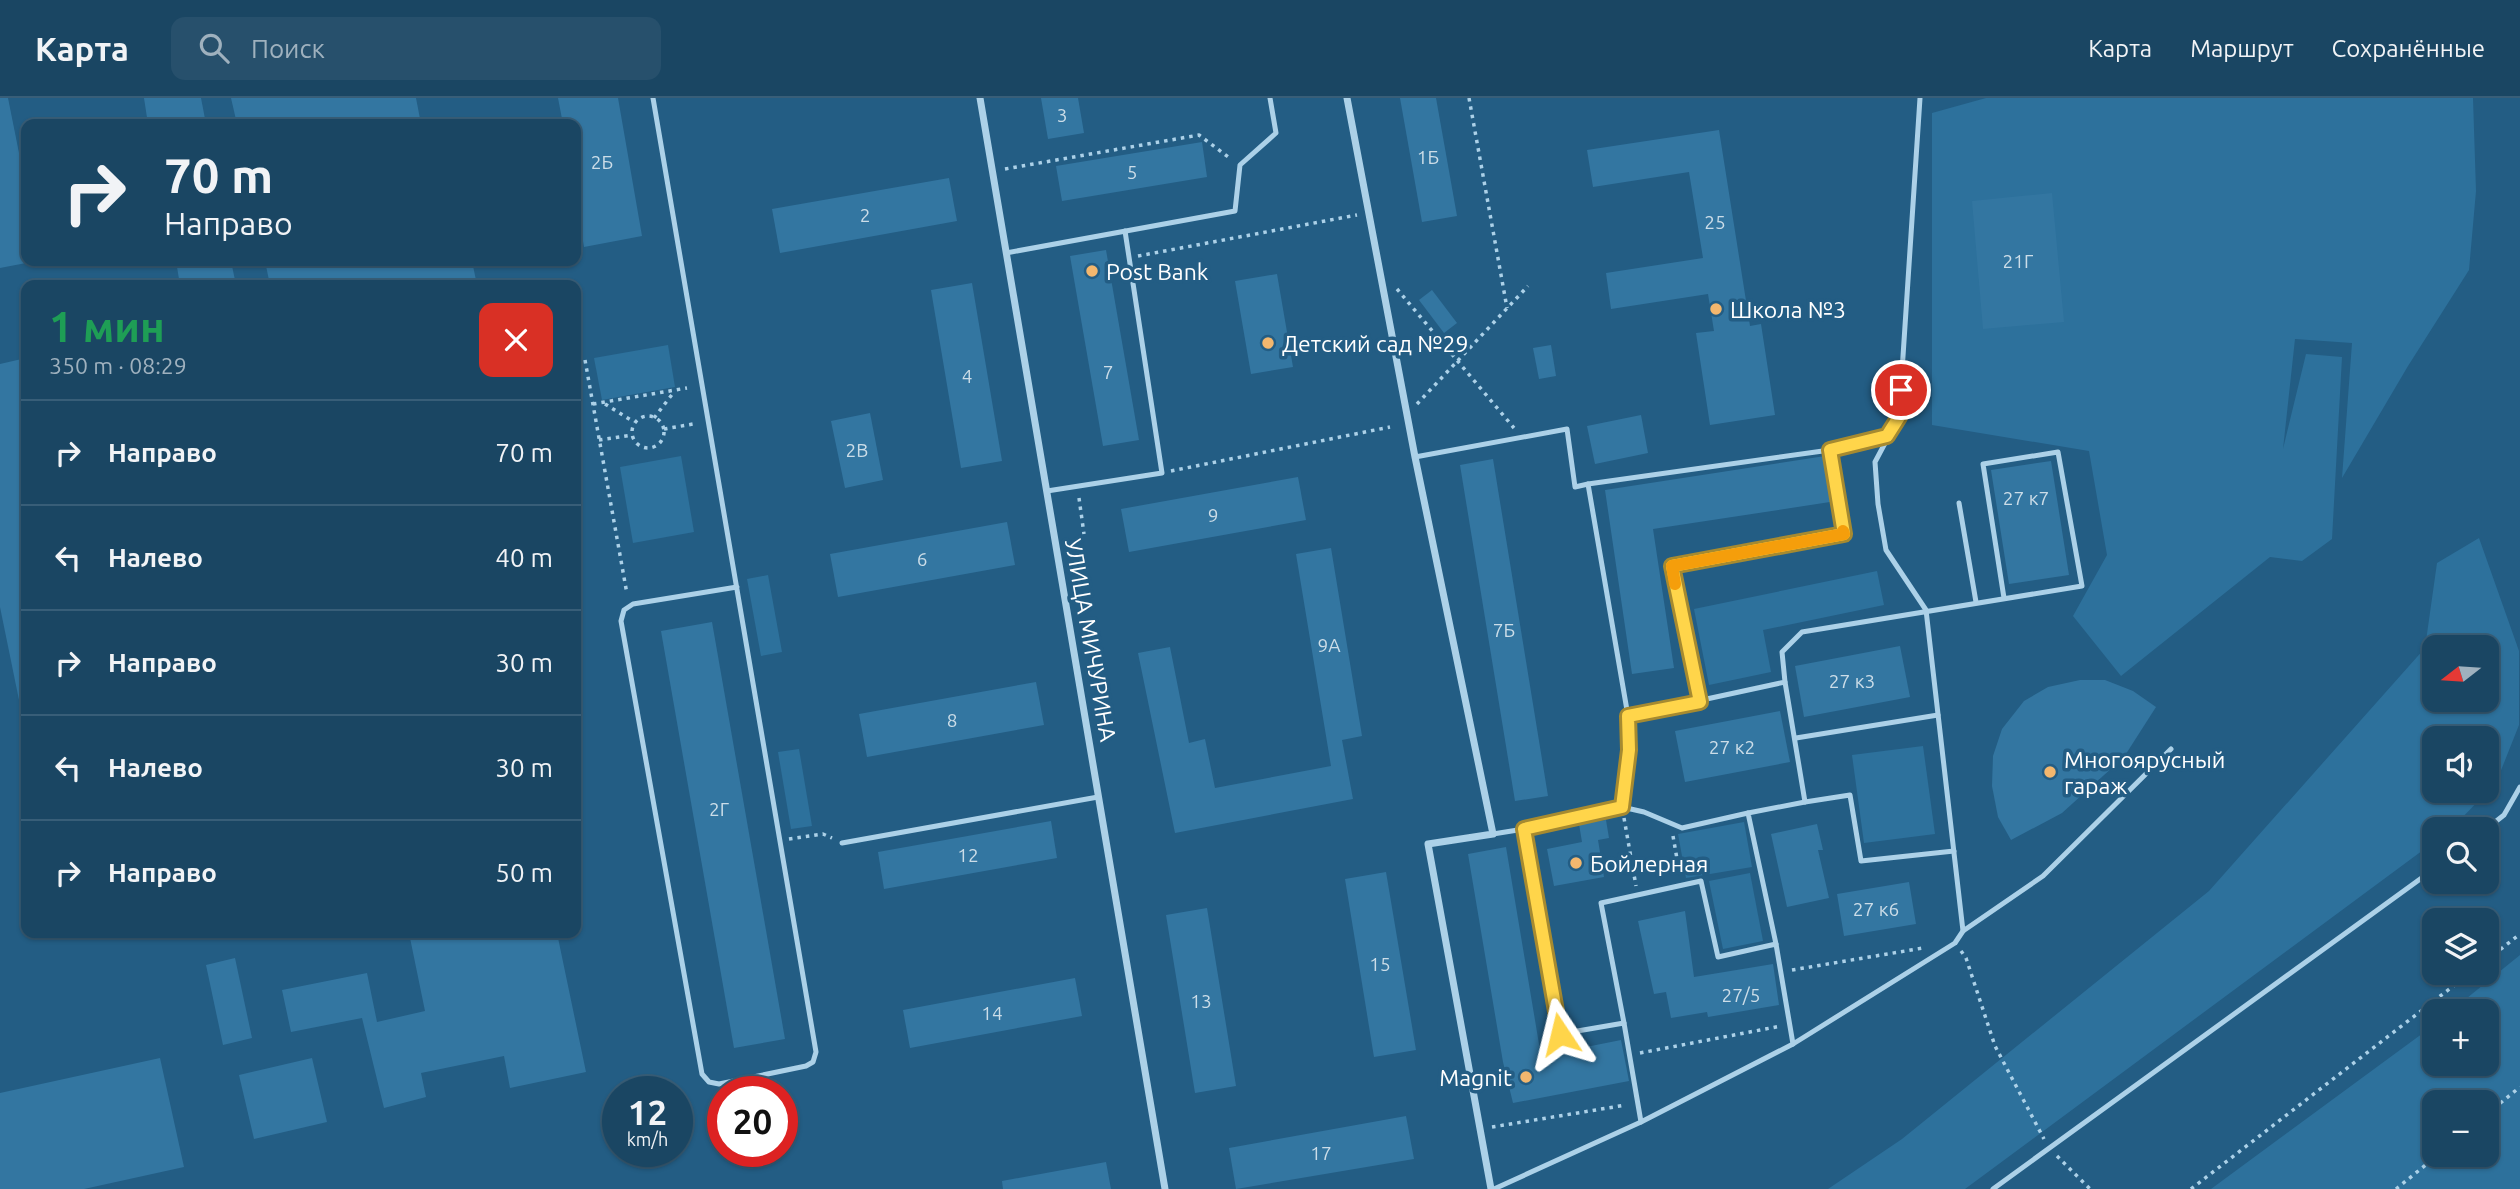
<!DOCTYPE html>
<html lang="ru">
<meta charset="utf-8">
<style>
:root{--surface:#1a4663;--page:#27506c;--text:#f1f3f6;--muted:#9fb1be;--line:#385e78}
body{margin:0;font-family:Ubuntu,sans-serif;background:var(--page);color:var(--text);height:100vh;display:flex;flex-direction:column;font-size:26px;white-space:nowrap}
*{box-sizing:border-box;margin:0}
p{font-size:23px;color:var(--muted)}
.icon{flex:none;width:38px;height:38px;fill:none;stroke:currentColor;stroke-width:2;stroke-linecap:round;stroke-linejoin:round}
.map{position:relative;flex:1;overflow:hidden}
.drawer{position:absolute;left:21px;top:182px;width:560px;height:658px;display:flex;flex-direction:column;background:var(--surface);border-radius:14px;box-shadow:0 2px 5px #0004,0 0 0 2px var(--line)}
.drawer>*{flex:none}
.banner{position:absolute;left:21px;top:21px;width:560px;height:147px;border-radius:14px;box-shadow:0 2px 5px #0004,0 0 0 2px var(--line);background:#1a4663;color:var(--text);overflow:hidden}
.needle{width:46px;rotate:253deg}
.tools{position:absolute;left:2422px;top:537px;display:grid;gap:14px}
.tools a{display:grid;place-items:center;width:77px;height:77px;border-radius:14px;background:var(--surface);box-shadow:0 2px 5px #0004,0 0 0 2px var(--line);font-size:35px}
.speed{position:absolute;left:602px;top:978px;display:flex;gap:14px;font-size:35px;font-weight:700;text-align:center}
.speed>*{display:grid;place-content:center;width:91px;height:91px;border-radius:50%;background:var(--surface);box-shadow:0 2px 5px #0004,0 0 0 2px var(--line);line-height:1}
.speed small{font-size:18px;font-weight:400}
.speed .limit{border:10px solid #d22;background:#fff;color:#111}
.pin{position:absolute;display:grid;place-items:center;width:60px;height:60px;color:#fff;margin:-30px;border:4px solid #fff;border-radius:50%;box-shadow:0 2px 7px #0007}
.me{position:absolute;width:77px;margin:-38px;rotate:350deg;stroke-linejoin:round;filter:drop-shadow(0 0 5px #0008)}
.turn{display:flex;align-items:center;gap:24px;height:147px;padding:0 28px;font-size:32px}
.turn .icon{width:91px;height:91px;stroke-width:2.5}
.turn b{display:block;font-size:49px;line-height:60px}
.round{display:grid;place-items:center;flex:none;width:74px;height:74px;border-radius:14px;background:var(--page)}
.overview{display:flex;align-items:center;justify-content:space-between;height:119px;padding:0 28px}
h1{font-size:42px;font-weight:700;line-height:52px;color:#1e9e55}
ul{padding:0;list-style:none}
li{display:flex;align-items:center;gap:21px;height:105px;padding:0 28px;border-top:2px solid var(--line)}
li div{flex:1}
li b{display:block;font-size:26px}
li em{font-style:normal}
header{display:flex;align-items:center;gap:42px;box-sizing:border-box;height:98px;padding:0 35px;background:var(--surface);border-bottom:2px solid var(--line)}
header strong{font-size:33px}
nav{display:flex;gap:38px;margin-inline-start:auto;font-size:24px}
.search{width:490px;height:63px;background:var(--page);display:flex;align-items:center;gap:18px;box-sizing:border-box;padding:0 24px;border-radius:14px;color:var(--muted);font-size:26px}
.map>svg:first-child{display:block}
.green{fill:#2d719c;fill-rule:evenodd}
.building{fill:#3376a1}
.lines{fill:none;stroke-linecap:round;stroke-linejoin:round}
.path{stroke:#acd1e8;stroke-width:3.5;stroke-dasharray:3.5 5;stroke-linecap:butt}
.lane{stroke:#acd1e8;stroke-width:5}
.street{stroke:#acd1e8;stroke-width:7}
.route-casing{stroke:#a68a30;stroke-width:18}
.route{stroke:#ffd54a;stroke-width:12}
.slow{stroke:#f59e0b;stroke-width:12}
.poi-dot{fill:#f3b76e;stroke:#235d84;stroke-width:2.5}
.labels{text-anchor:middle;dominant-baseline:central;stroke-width:7;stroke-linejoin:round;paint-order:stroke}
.number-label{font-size:19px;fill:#ccdde8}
.poi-label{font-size:23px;fill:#fff;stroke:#235d84;text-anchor:start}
.street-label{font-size:23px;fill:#fff;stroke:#235d84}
</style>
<header>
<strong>Карта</strong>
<div class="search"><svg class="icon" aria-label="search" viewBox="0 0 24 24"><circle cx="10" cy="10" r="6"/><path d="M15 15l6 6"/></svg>Поиск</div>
<nav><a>Карта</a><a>Маршрут</a><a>Сохранённые</a></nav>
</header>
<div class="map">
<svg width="2520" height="1091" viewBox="0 0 2520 1091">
<rect width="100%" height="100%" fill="#235d84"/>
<g class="green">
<polygon points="1986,0 2473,0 2476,93 2469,172 2408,268 2342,380 2352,245 2295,241 2283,351 2306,256 2342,259 2332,441 2302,463 2270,459 2121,578 2073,518 2107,457 2089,353 1932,327 1932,15"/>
<polygon points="668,247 675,289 602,302 594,260"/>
<polygon points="681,358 694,434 633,445 620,369"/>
<path d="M2479,440l40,113v74l-23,58 -45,46 -17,1v12l-469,347h-137l74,-50 307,-248 216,-243 12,-85zM2434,550h53v52h-53zM2487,640v53h-53v-53z"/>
<polygon points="1877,473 1884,507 1763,532 1771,574 1709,587 1694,511"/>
<polygon points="768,477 782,554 761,558 747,481"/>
<polygon points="1923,648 1935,736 1864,745 1852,657"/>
<polygon points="799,651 812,728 791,731 778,654"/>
<polygon points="1744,724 1752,769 1686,780 1678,736"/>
<polygon points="1750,775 1763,843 1723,851 1709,783"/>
<path d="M2520,857v234h-309l223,-164v39h53v-52l-36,-1zM2487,1004v53h-53v-53z"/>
</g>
<g class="building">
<polygon points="0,0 8,0 26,90 26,165 0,170"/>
<polygon points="144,0 201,0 206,26 148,26"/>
<polygon points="231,0 416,0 421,26 237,26"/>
<polygon points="558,0 618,0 642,138 584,149 576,101 576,26 563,26"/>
<polygon points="1041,0 1078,0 1084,35 1048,41"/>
<polygon points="1400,0 1436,0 1457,118 1422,124"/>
<polygon points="1719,32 1750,228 1761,226 1775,317 1710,327 1696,235 1714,233 1708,196 1611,211 1606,175 1703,160 1689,74 1593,89 1587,52"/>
<polygon points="1202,44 1207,79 1062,103 1056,68"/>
<polygon points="949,80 957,123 780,155 772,111"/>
<polygon points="2052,95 2064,224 1983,231 1972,103"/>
<polygon points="1106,152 1139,342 1103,348 1070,158"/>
<polygon points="176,163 231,163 236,187 180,187"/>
<polygon points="265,163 472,163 477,187 270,187"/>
<polygon points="1277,176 1293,269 1251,276 1235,183"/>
<polygon points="972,185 1002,363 961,370 931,192"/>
<polygon points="1432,192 1457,225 1444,235 1419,202"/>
<polygon points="1551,247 1556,278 1539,281 1533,250"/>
<polygon points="26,260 26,601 19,602 0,509 0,266"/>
<polygon points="870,315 883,382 845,390 831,323"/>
<polygon points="1641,317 1648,355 1595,366 1587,328"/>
<polygon points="1825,358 1830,404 1653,431 1674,570 1632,576 1605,392"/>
<polygon points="1493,361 1548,698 1515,703 1460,367"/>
<polygon points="2051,363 2069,477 2009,486 1991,372"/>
<polygon points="1298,379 1306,422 1129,454 1121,411"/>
<polygon points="1007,424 1015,467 838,499 830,456"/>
<polygon points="1331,450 1362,638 1342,642 1353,701 1175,735 1138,555 1170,549 1189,645 1205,641 1215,690 1331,668 1296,456"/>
<polygon points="712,524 785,941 734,950 661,533"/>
<polygon points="1900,548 1910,599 1804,619 1795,568"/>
<polygon points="2080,582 2105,582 2133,593 2156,609 2124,659 2062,715 2011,742 1998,719 1992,688 1993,658 2002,631 2024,603 2048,589"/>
<polygon points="1036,584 1044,627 867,659 859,616"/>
<polygon points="1780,613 1790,664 1685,684 1675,633"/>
<polygon points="1606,722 1609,740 1598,742 1604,779 1554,788 1547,751 1582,744 1579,726"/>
<polygon points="1051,723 1057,760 884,791 878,754"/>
<polygon points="1817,726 1823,752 1818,752 1829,800 1787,809 1771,736"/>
<polygon points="1506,749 1541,958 1621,942 1629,983 1513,1005 1503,964 1468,756"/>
<polygon points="1386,774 1416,952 1374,959 1345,781"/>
<polygon points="1909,784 1916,826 1844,838 1837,796"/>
<polygon points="1207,810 1236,988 1195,995 1166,817"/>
<polygon points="1685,813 1694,879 1773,866 1779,907 1708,919 1707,914 1671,920 1666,894 1654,896 1638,823"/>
<polygon points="409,835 557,835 586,974 510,990 504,958 421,975 426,999 384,1010 362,920 291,934 282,892 367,875 377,924 425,913"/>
<polygon points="235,860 252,940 223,947 206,867"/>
<polygon points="1075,880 1082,918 910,950 903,912"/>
<polygon points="160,960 184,1069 84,1091 0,1091 0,995"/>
<polygon points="312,960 327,1024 254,1041 239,977"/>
<polygon points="1406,1018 1414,1061 1236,1091 1229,1050"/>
<polygon points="1106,1064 1111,1091 1003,1091 1002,1083"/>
</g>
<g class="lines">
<g class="path">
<polyline points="1469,0 1507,210"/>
<polyline points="1005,71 1199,37 1231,61"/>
<polyline points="1138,158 1357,117"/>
<polyline points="1397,191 1514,330"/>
<polyline points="585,262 627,496"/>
<polyline points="593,306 687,290"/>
<polyline points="605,306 634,324"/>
<polyline points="1417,306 1528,188"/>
<circle cx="648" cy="334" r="16"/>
<polyline points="654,320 674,294"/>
<polyline points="664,331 693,326"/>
<polyline points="599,342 632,337"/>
<polyline points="1171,373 1390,329"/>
<polyline points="1079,400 1084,436"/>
<polyline points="1624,720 1636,788"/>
<polyline points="1673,738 1680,778"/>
<polyline points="789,741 823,736 832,740"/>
<polyline points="1961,853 1966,860 1995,948 2044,1041"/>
<polyline points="2487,862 2520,836"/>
<polyline points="1792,872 1923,850"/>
<polyline points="1640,955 1781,928"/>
<polyline points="2487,1016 2520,989"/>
<polyline points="1492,1029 1626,1007"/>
<polyline points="2057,1058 2090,1091"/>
<polyline points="2191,1091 2470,875"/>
<polyline points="2396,1091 2438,1057"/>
</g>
<g class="lane">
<polyline points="653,0 816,954 813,964 806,968 719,986 709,984 702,976 621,523 624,512 633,506 737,489"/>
<polyline points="1006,155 1235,113 1240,67 1276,35 1270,0"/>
<polyline points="1887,338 1830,352 1588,386 1628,618 1785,584 1782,554 1802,534 2082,488 2058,354 1983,366 2004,500"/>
<polyline points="1415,359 1567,331 1575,389 1588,386"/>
<polyline points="1047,393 1162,375 1125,133"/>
<polyline points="1959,405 1976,504"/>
<polyline points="1700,604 1672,468 1844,436 1830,352"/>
<polyline points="1796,640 1938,617"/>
<polyline points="1805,704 1850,697 1861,763 1954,753"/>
<polyline points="1622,709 1644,714 1682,730 1748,715"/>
<polyline points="1524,731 1622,709 1629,652 1628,618"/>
<polyline points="2485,732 2504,717 2520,689"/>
<polyline points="1493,736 1524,731 1560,936 1624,925 1641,1024"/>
<polyline points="842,745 1098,699"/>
<polyline points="1963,833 2043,778 2171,651"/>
<polyline points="1776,846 1748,715 1805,704 1785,584"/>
<polyline points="1624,925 1601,805 1701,783 1718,859 1776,846 1793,946"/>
<polyline points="1494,1091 1641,1024 1793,946 1955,845 1963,833 1926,512 1886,452 1878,406 1875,364 1899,319 1920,0"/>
<polyline points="1993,1091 2434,771"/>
</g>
<g class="street">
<polyline points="980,0 1165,1091"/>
<polyline points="1347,0 1415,359 1493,736 1428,746 1491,1091"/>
</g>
</g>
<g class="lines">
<g class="route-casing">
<polyline id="route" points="1560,936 1524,731 1622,709 1629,652 1628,618 1700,604 1672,468 1844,436 1830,352 1887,338 1899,319 1901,292"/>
</g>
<use href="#route" class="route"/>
<polyline class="slow" points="1675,486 1672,468 1844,436 1843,433"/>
</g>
<g class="poi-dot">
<circle cx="1092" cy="173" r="7"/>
<circle cx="1716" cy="211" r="7"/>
<circle cx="1268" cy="245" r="7"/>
<circle cx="2050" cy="674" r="7"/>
<circle cx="1576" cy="765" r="7"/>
<circle cx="1526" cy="979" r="7"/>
</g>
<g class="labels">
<g class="number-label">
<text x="1062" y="17">3</text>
<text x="1428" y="59">1Б</text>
<text x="602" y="64">2Б</text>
<text x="1132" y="74">5</text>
<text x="865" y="117">2</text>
<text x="1715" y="124">25</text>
<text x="2018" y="163">21Г</text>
<text x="1108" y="274">7</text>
<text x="967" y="278">4</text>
<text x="857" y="352">2В</text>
<text x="2026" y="400">27 к7</text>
<text x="1213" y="417">9</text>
<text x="922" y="461">6</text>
<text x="1504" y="532">7Б</text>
<text x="1329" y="547">9А</text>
<text x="1852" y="583">27 к3</text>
<text x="952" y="622">8</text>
<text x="1732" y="649">27 к2</text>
<text x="719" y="711">2Г</text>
<text x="968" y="757">12</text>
<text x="1876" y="811">27 к6</text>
<text x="1380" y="866">15</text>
<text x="1741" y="897">27/5</text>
<text x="1201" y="903">13</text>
<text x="992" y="915">14</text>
<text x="1321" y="1055">17</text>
</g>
<g class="poi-label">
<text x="1106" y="173">Post Bank</text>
<text x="1730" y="211">Школа №3</text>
<text x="1282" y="245">Детский сад №29</text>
<text x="2064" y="661">Многоярусный<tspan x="2064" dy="26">гараж</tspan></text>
<text x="1590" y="765">Бойлерная</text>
<text x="1512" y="979" text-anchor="end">Magnit</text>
</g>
<g class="street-label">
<text transform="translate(1091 542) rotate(80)">УЛИЦА МИЧУРИНА</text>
</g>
</g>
</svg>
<div class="tools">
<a><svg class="needle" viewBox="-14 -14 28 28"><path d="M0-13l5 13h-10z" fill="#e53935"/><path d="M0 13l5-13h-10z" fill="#9fb1be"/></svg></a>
<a><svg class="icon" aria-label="sound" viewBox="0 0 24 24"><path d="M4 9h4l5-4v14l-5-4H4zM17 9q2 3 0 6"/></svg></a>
<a><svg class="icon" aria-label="search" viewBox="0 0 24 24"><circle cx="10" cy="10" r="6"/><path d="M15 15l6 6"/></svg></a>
<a><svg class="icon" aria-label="layers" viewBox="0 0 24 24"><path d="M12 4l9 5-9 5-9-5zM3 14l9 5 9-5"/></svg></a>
<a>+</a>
<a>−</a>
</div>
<div class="speed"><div>12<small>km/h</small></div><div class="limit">20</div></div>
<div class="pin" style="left:1901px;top:292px;background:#d93025"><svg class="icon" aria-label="arrive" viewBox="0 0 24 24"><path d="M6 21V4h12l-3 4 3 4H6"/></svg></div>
<svg class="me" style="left:1560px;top:936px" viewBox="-20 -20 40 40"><path d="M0-17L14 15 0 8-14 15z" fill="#ffd54a" stroke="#fff" stroke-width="4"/></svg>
<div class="banner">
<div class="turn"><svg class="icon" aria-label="right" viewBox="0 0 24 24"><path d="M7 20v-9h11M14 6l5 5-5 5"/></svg><div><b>70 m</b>Направо</div></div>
</div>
<section class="drawer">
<div class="overview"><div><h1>1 мин</h1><p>350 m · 08:29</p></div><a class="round" style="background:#d93025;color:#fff"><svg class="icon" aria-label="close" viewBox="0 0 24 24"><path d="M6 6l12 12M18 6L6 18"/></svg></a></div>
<ul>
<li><svg class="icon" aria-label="right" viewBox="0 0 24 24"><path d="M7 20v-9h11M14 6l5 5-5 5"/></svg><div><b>Направо</b></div><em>70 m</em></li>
<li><svg class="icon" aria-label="left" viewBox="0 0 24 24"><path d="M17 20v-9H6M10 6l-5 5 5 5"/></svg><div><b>Налево</b></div><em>40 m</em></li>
<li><svg class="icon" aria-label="right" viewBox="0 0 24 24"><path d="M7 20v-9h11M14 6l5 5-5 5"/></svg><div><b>Направо</b></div><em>30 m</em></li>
<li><svg class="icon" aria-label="left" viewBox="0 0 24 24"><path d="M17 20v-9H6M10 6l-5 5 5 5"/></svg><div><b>Налево</b></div><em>30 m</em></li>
<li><svg class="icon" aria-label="right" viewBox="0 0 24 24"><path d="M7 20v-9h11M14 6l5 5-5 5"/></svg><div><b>Направо</b></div><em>50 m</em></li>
</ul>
</section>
</div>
